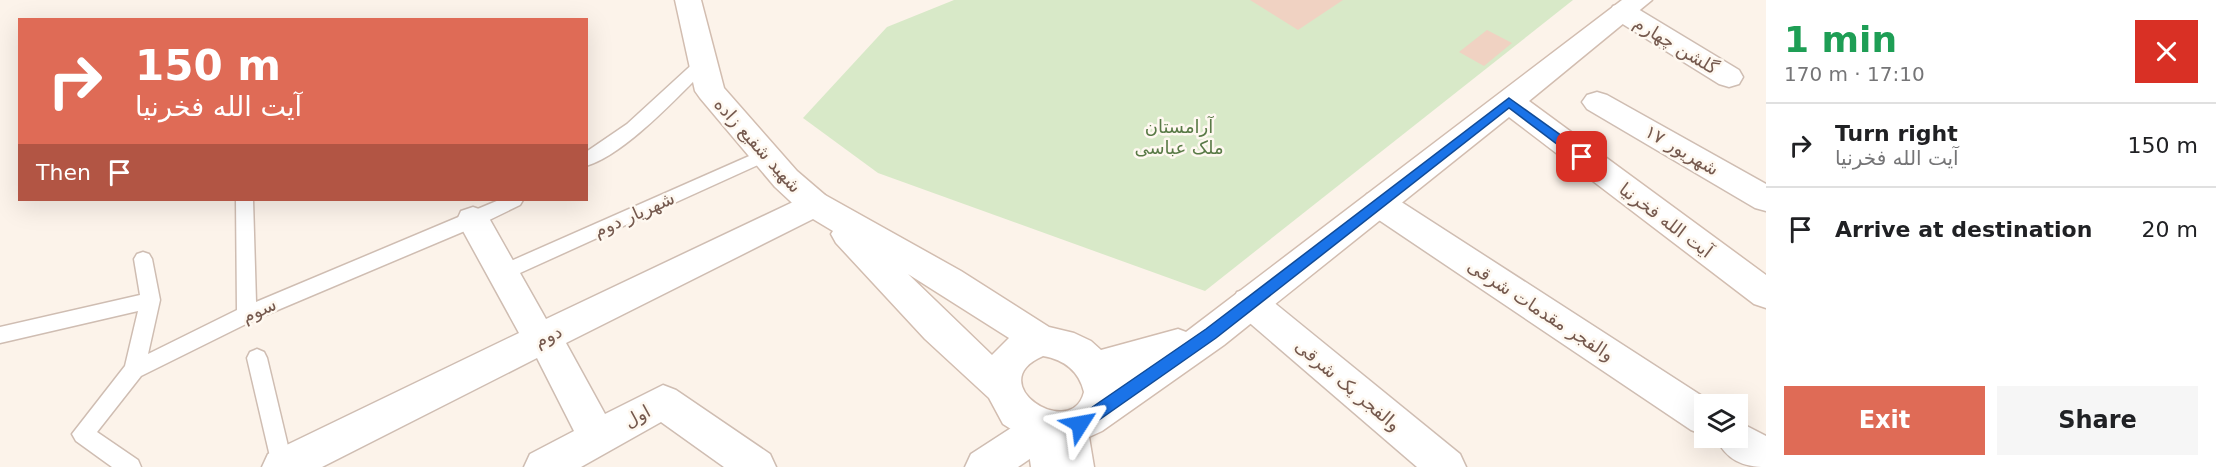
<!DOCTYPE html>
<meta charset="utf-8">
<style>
:root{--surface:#fff;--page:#f6f6f6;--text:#202124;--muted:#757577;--line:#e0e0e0;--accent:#df6b56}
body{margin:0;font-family:"DejaVu Sans",Vazirmatn,sans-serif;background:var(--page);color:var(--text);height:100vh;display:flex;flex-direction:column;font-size:22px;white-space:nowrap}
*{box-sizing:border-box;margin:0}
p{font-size:20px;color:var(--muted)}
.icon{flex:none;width:33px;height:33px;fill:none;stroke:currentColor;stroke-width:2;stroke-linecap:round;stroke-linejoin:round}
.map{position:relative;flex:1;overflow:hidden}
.side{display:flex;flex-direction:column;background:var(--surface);width:450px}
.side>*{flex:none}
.guide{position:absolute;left:18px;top:18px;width:570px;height:183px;border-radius:0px;box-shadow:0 6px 24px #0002;background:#df6b56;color:#fff;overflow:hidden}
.buttons{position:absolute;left:1694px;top:394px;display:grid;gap:12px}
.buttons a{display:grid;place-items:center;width:54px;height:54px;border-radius:0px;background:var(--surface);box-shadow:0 6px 24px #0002;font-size:30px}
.pin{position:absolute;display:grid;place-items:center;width:51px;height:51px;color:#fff;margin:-26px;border-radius:12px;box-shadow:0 3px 9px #0006}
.me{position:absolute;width:66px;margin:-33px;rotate:56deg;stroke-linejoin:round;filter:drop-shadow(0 0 4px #0008)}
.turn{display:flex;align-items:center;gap:21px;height:126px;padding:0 18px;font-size:27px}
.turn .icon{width:78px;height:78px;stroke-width:2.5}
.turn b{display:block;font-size:42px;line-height:51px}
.then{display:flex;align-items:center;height:57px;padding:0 18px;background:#0003;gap:12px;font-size:22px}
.round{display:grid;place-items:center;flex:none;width:63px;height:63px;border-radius:0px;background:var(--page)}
.headline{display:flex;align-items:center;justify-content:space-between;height:102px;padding:0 18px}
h1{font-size:36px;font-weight:700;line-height:45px;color:#1e9e55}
.primary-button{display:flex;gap:12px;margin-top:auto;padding:12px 18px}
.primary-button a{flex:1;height:69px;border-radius:0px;background:var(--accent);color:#fff;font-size:24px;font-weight:700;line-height:69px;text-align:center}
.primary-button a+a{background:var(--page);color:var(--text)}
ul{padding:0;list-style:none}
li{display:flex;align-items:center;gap:18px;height:84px;padding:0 18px;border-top:2px solid var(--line)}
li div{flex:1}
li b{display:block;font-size:22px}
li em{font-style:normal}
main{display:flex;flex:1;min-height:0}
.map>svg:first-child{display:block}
.green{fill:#d8e9c8}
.building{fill:#f0d2c2}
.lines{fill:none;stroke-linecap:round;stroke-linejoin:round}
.lane-casing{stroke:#cfbdb2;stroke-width:3}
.street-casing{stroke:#cfbdb2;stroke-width:3}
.secondary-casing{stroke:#d2bdb0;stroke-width:3}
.lane{fill:#fff;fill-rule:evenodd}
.street{fill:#fff;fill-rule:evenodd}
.secondary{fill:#fff;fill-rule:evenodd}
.route{fill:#1a73e8;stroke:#114b97;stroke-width:1.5}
.labels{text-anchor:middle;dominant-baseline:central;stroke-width:5;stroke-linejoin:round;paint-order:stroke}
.street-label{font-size:18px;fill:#75594e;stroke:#fef8f0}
.park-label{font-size:18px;fill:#597a46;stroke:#fef8f0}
</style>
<main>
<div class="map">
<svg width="1766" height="467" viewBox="0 0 1766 467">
<rect width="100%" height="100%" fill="#fcf3ea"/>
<polygon class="green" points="954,0 1573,0 1205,291 878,173 803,118 887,27"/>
<g class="building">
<polygon points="1250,0 1343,0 1298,30"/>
<polygon points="1487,30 1512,43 1484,66 1459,52"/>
</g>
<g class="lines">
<g class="lane-casing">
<g id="lane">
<path d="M703,58l8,5 -3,4c-30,29 -82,87 -122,99v-14l41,-28 71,-65z"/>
<polygon points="765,149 773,155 771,159 509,278 502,280 495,278 493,273 495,268"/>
<polygon points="236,200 253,200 256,302 499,200 523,200 520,205 479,225 254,320 141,376 97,432 138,460 141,467 112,467 76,441 72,434 125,366 138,311 0,343 0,327 140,295 134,259 137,254 143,252 149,254 152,259 160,300 148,354 237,310"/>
<polygon points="257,349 264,352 267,358 293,467 272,465 247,358 250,352"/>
</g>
</g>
<g class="street-casing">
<g id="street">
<polygon points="1623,3 1633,6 1739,70 1743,77 1739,84 1729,87 1719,84 1613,18 1610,12 1613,6"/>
<polygon points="1597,92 1607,95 1766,184 1766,211 1755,208 1587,109 1582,102 1587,95"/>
<polygon points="1378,191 1389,194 1716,405 1704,405 1704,435 1691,430 1367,212 1362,203 1367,194"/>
<polygon points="814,192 825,195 830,204 825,213 566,343 605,414 663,385 676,390 770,454 776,467 724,467 661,422 581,467 524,467 530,454 574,431 537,358 322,467 262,467 268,454 519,333 457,220 461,211 473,207 485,211 546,319"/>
<polygon points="1249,288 1261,292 1460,454 1466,467 1417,467 1237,312 1232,302 1237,292"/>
<polygon points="1045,410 1059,415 1064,427 1059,439 1018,467 965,467 971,454 1031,415"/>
<path d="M1737,421l29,15v31c-23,0 -40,-7 -50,-29h21z"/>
</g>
</g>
<g class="secondary-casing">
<path id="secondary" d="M675,0h26l23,88 73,83 28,24 136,76 88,56 25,6 17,8 10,9 77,-21 8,3 436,-332h30l-123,101 237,174v33l-12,-4 -245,-187 -285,228 -122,86 -13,6 5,30h-63l-4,-28 -24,-15 -14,-26 -64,-59 -89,-96 -5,-9 2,-3 -30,-18 -28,-26 -75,-89 -5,-7zM908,274l101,64 -17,17zM1043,356c22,4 36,15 41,36 -12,50 -104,-9 -41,-36z"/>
</g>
<use href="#lane" class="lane"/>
<use href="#street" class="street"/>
<use href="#secondary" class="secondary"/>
</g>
<polygon class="route" points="1509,98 1587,154 1587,160 1578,160 1509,108 1216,338 1086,429 1075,429 1072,424 1075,419 1206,329"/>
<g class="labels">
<g class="street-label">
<text transform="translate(1676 45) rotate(31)">گلشن چهارم</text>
<text transform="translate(758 145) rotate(48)">شهید شفیع زاده</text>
<text transform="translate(1682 150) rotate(30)">۱۷ شهریور</text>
<text transform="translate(634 214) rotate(-24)">شهریار دوم</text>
<text transform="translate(1666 220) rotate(37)">آیت الله فخرنیا</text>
<text transform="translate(259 310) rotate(-24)">سوم</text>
<text transform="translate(1541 310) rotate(33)">والفجر مقدمات شرقی</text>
<text transform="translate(548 336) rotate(-26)">دوم</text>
<text transform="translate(1348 385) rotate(40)">والفجر یک شرقی</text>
<text transform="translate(637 416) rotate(-29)">اول</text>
</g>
<g class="park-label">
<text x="1179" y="126">آرامستان<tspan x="1179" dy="21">ملک عباسی</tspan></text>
</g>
</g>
</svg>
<div class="buttons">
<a><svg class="icon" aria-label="layers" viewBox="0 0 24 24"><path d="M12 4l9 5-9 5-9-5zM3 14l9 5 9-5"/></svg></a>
</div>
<div class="pin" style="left:1582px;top:157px;background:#d93025"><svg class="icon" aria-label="arrive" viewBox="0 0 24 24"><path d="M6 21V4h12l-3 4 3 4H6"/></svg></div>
<svg class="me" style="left:1080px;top:424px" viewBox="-20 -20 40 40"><path d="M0-17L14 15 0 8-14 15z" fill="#1a73e8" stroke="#fff" stroke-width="4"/></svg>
<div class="guide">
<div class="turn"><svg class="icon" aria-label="right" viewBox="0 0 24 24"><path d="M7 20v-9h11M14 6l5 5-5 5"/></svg><div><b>150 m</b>آیت الله فخرنیا</div></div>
<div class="then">Then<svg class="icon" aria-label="arrive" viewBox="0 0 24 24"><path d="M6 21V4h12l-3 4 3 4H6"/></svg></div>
</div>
</div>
<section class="side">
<div class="headline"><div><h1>1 min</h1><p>170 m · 17:10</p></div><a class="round" style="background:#d93025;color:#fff"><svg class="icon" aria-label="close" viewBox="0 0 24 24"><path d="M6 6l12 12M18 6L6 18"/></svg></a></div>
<ul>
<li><svg class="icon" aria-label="right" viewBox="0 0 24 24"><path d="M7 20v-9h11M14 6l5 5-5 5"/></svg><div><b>Turn right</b><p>آیت الله فخرنیا</p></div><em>150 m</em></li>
<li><svg class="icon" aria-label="arrive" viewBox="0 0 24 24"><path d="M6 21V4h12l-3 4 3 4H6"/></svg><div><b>Arrive at destination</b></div><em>20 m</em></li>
</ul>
<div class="primary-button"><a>Exit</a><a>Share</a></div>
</section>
</main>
